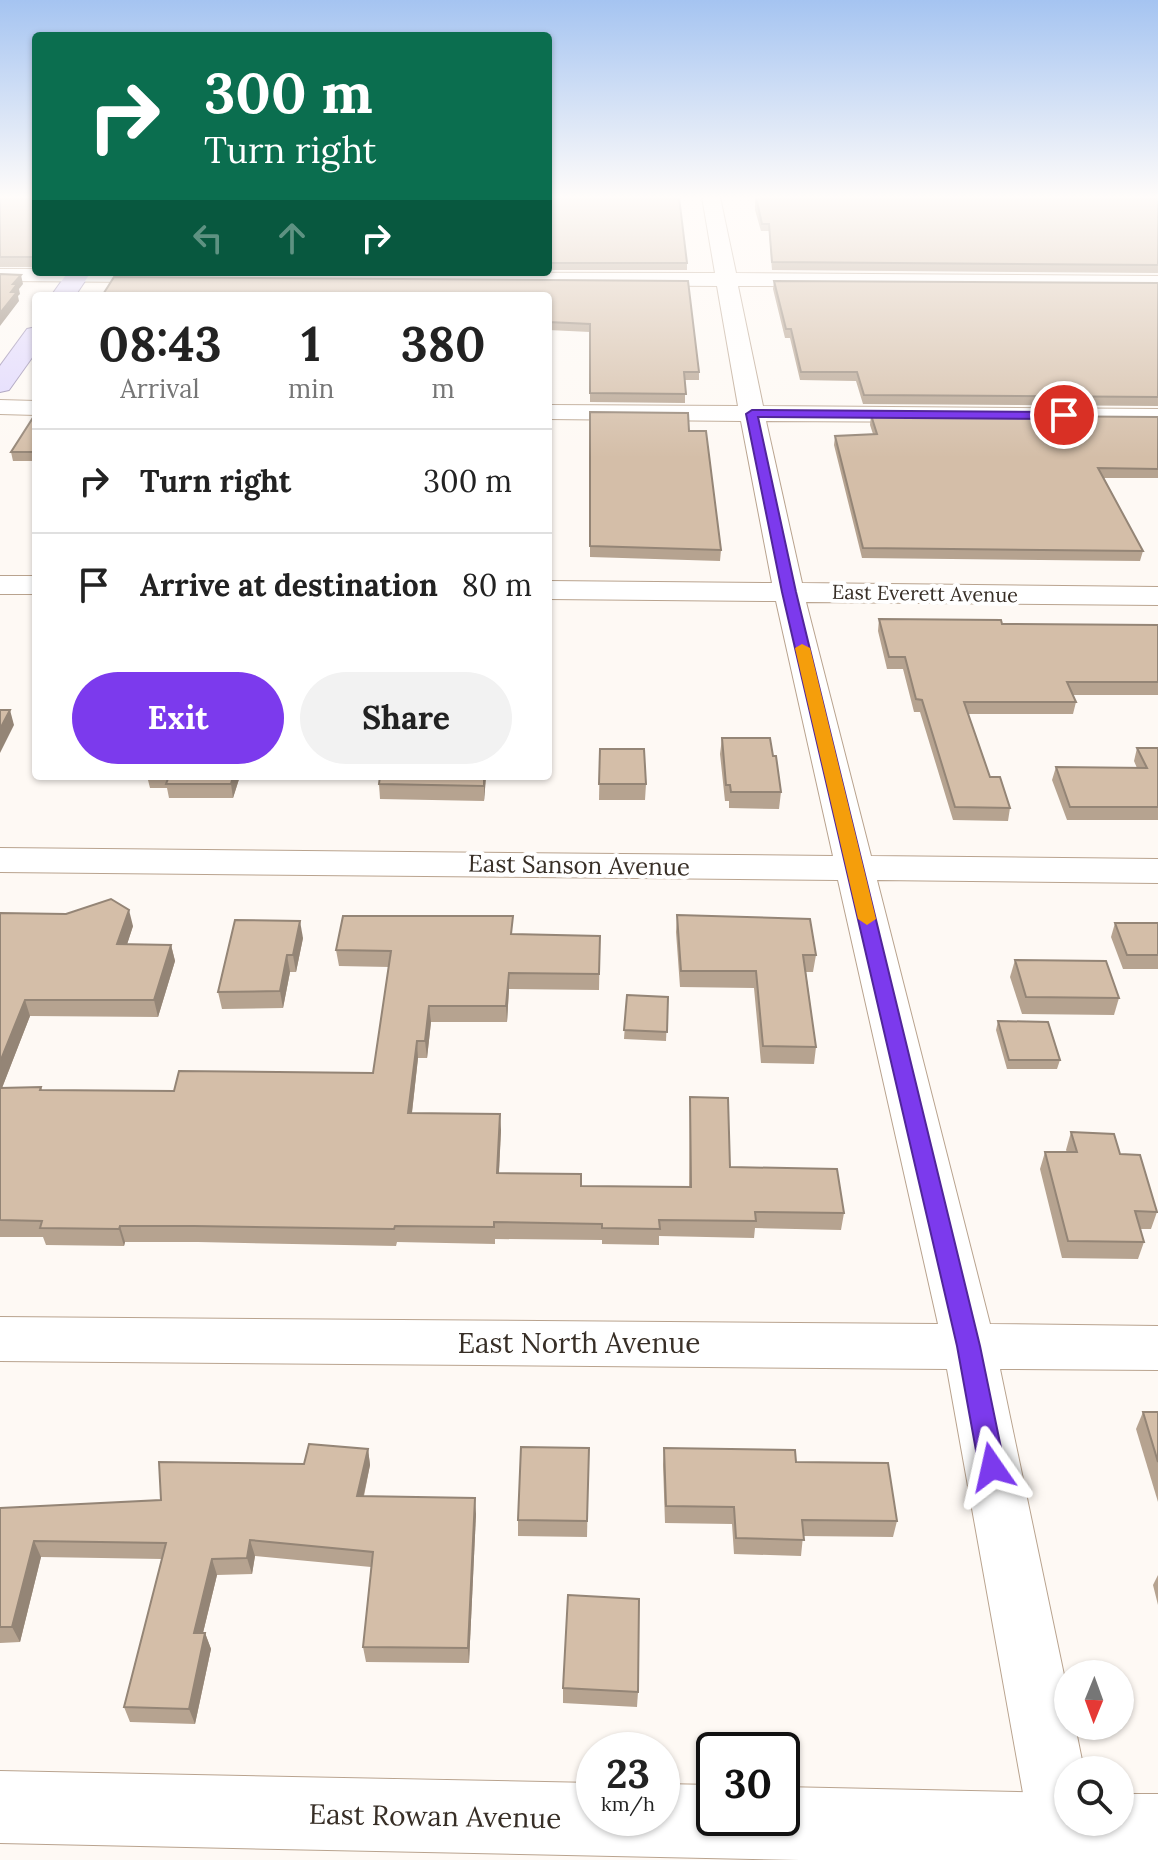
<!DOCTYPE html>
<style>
:root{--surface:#fff;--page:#f2f2f2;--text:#222;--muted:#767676;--line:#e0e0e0;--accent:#7c3aed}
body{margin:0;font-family:Lora,serif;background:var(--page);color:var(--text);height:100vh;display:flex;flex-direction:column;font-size:30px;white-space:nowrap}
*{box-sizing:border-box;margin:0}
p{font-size:26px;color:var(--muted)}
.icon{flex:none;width:44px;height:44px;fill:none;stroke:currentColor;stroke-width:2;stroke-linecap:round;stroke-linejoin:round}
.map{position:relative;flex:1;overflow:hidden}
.sheet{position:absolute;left:32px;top:292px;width:520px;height:488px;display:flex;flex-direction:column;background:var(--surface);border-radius:8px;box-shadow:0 2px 6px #0004}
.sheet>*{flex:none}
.banner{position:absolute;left:32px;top:32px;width:520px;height:244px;border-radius:8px;box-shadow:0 2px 6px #0004;background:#0b6e4f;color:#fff;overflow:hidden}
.needle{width:52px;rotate:181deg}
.controls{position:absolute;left:1054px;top:1660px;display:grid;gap:16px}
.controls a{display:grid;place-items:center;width:80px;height:80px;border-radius:50%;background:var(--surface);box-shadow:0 2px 6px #0004;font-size:40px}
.speed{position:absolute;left:576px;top:1732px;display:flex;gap:16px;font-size:40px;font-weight:700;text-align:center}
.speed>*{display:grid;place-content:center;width:104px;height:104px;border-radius:50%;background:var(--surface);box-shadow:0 2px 6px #0004;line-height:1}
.speed small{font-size:20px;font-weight:400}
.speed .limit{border:4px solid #111;border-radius:12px;background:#fff;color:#111}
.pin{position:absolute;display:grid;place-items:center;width:68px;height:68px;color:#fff;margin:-34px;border:4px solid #fff;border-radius:50%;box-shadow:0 2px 8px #0007}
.me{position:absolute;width:88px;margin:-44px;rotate:349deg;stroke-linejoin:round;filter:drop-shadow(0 0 6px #0008)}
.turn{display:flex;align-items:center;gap:28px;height:168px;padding:0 40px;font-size:36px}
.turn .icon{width:104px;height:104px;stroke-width:2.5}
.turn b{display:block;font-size:56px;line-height:68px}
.lanes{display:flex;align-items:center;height:76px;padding:0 40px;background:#0003;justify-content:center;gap:40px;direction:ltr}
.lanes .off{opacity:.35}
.eta{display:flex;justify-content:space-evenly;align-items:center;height:136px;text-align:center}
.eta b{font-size:48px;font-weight:800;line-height:56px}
.cta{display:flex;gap:16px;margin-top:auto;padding:16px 40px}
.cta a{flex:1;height:92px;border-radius:48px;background:var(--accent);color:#fff;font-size:32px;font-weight:800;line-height:92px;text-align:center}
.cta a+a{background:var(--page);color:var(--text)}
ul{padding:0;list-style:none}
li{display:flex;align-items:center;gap:24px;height:104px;padding:0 40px;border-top:2px solid var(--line)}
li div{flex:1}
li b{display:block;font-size:30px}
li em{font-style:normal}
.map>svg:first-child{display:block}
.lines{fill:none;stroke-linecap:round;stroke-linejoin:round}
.street-casing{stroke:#b9a38e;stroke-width:2}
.secondary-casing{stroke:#b9a38e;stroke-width:2}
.primary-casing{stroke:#988cb0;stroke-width:2}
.street{fill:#fff;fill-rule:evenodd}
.secondary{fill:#fff;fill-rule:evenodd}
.primary{fill:#e0d8fd;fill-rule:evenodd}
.wall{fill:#b6a390}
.shaded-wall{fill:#948576}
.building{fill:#d4bea8;stroke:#948576;stroke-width:2}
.route{fill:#7c3aed;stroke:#51269a;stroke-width:2}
.slow{fill:#f59e0b}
.labels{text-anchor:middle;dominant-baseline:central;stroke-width:8;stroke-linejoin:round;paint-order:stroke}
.far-street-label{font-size:20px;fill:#372e26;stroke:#fff}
.street-label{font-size:24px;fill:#372e26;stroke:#fff}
.near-street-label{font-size:28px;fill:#372e26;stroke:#fff}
</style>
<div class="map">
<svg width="1158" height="1860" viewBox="0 0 1158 1860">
<rect width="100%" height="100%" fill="#fef9f4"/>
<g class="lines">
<g class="street-casing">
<g id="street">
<polygon points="702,197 720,197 736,273 1158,276 1158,288 738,286 763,406 1158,409 1158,423 766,421 802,583 1158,587 1158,605 806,602 871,856 1158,859 1158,883 877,880 990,1324 1158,1326 1158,1370 1000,1369 1068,1694 1068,1726 1075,1726 1084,1770 1068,1770 1068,1822 1095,1822 1103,1860 1035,1860 947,1369 0,1361 0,1317 938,1324 838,880 0,872 0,848 833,856 776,601 548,599 548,581 772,583 741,421 548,419 548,405 738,406 717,286 0,281 0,269 36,269 36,272 715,273"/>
<polygon points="0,400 36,401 36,415 0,414"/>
<rect x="0" y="576" width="36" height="18"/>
</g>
</g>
<g class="secondary-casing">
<polygon id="secondary" points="0,1771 594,1783 594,1818 662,1818 662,1784 714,1785 714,1818 782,1818 782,1787 1068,1793 1068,1822 1120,1822 1120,1794 1158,1794 1158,1860 800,1860 0,1843"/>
</g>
<g class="primary-casing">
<g id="primary">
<polygon points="68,272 91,272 75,296 51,296"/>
<polygon points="36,327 36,352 9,390 0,392 0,366 27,329"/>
</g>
</g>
<use href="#street" class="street"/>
<use href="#secondary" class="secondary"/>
<use href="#primary" class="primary"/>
</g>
<g class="wall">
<rect x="0" y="197" width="36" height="70"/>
<polygon points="548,197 687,263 687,270 548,270"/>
<polygon points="755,197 1158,197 1158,273 772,270 769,231 761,231 755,210"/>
<polygon points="688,281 699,372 699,380 685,380 685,403 590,402 590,332 548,330 548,296"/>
<polygon points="774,281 1158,283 1158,406 863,404 856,381 800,380 790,338 785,338 773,289"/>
<polygon points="590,412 689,431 721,550 720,561 590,557"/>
<polygon points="36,413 36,461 13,461 11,452"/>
<polygon points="871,415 1158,417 1158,478 1104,478 1143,551 1140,561 862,558 834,445 835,436 873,434 870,425"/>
<polygon points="879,619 1002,624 1158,625 1158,695 1073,695 1076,702 1073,714 968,714 990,777 1010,808 1008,821 953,820 920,712 914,712 903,669 887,669 878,631"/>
<polygon points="722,738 773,756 781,792 779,809 729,808 729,801 725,801 720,754"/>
<polygon points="1137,748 1158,748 1158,820 1067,820 1052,780 1056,767 1137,768 1134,761"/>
<polygon points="600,749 646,784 645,800 599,800"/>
<polygon points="147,776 240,776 233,798 169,798 167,788 150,788"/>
<polygon points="380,776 486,776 484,801 380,799 379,784"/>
<polygon points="0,913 133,926 127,944 171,945 175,961 158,1017 30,1016 2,1088 41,1087 42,1090 174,1091 373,1073 389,967 339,966 336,950 513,934 600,936 599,990 509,989 507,1022 431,1022 427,1058 418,1058 412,1113 501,1130 499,1173 581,1186 689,1187 690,1097 730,1167 844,1213 841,1230 755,1228 754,1238 659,1236 659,1245 602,1244 602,1240 495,1239 495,1244 397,1242 396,1246 198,1242 125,1242 124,1246 46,1245 43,1237 0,1237"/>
<polygon points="677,915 816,955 813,972 806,972 816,1047 814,1064 761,1063 754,988 680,987 676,932"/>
<polygon points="1115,923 1158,923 1158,969 1123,969 1111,937"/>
<polygon points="303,938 296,972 290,972 283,1008 222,1009 218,992"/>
<polygon points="1015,960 1119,998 1114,1015 1022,1014 1010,977"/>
<polygon points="627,995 668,997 666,1041 624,1039"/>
<polygon points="998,1021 1060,1060 1057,1069 1007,1069 996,1030"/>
<polygon points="1071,1132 1120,1154 1157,1212 1151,1229 1140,1229 1144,1242 1138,1259 1062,1258 1040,1169 1045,1152 1067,1152 1066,1150"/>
<polygon points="1143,1412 1158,1412 1158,1502 1136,1429"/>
<polygon points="589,1448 587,1537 518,1536 518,1520"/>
<polygon points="664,1448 796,1462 897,1521 893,1537 803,1536 801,1556 734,1554 732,1524 665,1523 663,1465"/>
<polygon points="368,1449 370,1465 364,1496 476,1514 469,1663 366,1662 363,1647 371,1567 255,1556 252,1574 217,1575 203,1633 205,1633 211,1649 195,1724 130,1722 124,1707 162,1559 41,1557 20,1642 0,1643 0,1508 161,1500"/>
<polygon points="1158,1575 1158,1605 1153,1585"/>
<polygon points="563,1688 638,1692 637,1707 563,1703"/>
</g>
<g class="shaded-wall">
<polygon points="21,275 23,284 19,289 20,294 18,296 19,301 0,326 0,313 11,292 13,284"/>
<polygon points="10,710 14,725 0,753 0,729"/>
<polygon points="233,776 240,776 233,798 231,784"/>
<polygon points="484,776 486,776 484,801"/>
<polygon points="129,910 133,926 122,960 117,944"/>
<polygon points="300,921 303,938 296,972 293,955"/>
<polygon points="171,945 175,961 158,1017 154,1000"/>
<polygon points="287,955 290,972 283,1008 280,991"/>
<polygon points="509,973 509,989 507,1022 506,1006"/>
<polygon points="25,1000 30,1016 0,1093 0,1062"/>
<polygon points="429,1006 431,1022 427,1058 425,1041"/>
<polygon points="417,1041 418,1058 410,1129 408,1113"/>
<polygon points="500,1114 501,1130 498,1189 497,1173"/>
<polygon points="120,1226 125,1242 124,1246 119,1229"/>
<polygon points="368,1449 370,1465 360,1512 357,1496"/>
<polygon points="475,1498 476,1514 469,1663 468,1648"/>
<polygon points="250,1540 255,1556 252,1574 247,1558"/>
<polygon points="34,1541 41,1557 20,1642 12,1627"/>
<polygon points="212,1559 217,1575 199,1649 194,1633"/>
<polygon points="205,1633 211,1649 195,1724 189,1709"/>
</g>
<g class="building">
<polygon points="0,197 36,197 35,257 0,257"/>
<polygon points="548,197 679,197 687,263 548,263"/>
<polygon points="756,197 1158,197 1158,265 772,262 769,224 762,224"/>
<polygon points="0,274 21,275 13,284 17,284 11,292 17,292 0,313"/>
<polygon points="114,277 688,281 699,372 684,372 686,394 590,393 590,324 548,322 548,296 102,296"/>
<polygon points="774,281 1158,283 1158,397 864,395 857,372 801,372 791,329 786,329"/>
<polygon points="590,412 688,413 689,431 706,431 721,550 590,546"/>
<polygon points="36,413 36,452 11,452"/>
<polygon points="871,415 1158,417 1158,469 1098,468 1143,551 863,548 835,436 877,434"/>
<polygon points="879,619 1001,620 1002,624 1158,625 1158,682 1067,682 1076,702 964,702 990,777 1000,777 1010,808 955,807 922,700 916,699 905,657 889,657"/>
<polygon points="0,710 10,710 0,729"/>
<polygon points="722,738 770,738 773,756 776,756 781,792 731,792 730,785 726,785"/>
<polygon points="1137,748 1158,748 1158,807 1070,807 1056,767 1147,768"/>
<polygon points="600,749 644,749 646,784 599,784"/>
<polygon points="169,776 233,776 231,784 166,784"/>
<polygon points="380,776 484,776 484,786 379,784"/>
<polygon points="111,899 129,910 117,944 171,945 154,1000 25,1000 0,1062 0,913 66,914"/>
<polygon points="677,915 810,919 816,955 803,955 816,1047 763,1046 756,971 681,971"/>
<polygon points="343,916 513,916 511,934 600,936 599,974 509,973 506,1006 429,1006 425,1041 417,1041 408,1113 500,1114 497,1173 581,1174 581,1186 691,1187 690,1097 728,1098 730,1167 837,1169 844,1213 755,1212 756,1221 659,1220 660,1229 602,1228 602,1224 494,1222 494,1227 395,1226 394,1229 194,1226 120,1226 119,1229 40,1228 42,1221 0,1220 0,1088 41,1087 40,1090 174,1091 179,1071 373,1073 391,951 336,950"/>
<polygon points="235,920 300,921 293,955 287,955 280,991 218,992"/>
<polygon points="1115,923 1158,923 1158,955 1127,955"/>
<polygon points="1015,960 1106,961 1119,998 1026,997"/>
<polygon points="627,995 668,997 667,1032 624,1030"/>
<polygon points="998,1021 1048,1022 1060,1060 1009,1060"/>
<polygon points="1071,1132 1114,1134 1120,1154 1140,1155 1157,1212 1135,1211 1144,1242 1068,1241 1045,1152 1077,1152"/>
<polygon points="1143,1412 1158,1412 1158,1462"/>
<polygon points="309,1444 368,1449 357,1496 475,1498 468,1648 363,1647 373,1552 250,1540 247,1558 212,1559 194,1633 205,1633 189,1709 124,1707 166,1543 34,1541 12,1627 0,1627 0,1508 161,1500 159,1462 304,1464"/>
<polygon points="521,1447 589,1448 587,1521 518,1520"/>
<polygon points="664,1448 795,1450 796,1462 888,1463 897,1521 802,1520 804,1540 736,1538 734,1507 666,1506"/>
<polygon points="568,1595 639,1599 638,1692 563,1688"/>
</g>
<linearGradient id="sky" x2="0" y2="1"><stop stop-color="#a5c4f1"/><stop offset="0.43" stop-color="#fffcfa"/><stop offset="1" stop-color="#fffcfa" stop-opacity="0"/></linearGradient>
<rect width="1158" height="458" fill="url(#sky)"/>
<polygon class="route" points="752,410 1064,412 1070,415 1064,419 758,417 796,592 980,1346 1005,1467 1001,1475 992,1478 983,1475 979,1467 957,1346 782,592 746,414"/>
<polygon class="slow" points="802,644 810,648 876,919 867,925 858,919 795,648"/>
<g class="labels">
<g class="far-street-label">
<text transform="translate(925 593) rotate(1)">East Everett Avenue</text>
</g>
<g class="street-label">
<text transform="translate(579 865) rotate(1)">East Sanson Avenue</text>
</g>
<g class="near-street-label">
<text x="579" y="1343">East North Avenue</text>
<text transform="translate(435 1816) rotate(1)">East Rowan Avenue</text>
</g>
</g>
</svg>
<div class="controls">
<a><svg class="needle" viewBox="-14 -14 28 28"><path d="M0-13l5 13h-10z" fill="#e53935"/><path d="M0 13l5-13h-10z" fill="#767676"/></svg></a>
<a><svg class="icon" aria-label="search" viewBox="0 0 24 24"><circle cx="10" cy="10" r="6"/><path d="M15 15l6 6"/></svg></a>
</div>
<div class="speed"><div>23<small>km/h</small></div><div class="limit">30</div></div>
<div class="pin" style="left:1064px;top:415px;background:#d93025"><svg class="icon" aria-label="arrive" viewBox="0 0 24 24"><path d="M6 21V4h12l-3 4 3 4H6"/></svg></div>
<svg class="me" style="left:992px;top:1467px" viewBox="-20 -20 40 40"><path d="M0-17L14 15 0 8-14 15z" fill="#7c3aed" stroke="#fff" stroke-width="4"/></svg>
<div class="banner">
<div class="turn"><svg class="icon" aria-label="right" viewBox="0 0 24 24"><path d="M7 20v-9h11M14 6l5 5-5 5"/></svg><div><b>300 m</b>Turn right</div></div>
<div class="lanes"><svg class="icon off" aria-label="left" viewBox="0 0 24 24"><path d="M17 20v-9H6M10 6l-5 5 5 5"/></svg><svg class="icon off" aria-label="ahead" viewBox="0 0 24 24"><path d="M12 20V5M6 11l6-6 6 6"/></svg><svg class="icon" aria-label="right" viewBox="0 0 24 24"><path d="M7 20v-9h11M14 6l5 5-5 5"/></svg></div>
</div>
<section class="sheet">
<div class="eta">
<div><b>08:43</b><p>Arrival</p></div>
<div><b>1</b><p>min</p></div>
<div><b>380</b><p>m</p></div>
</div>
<ul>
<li><svg class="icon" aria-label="right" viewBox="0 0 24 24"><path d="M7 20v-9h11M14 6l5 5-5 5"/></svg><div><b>Turn right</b></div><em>300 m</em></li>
<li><svg class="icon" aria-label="arrive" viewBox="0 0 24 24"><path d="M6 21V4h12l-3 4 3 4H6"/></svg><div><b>Arrive at destination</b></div><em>80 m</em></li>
</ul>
<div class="cta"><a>Exit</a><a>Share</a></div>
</section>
</div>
